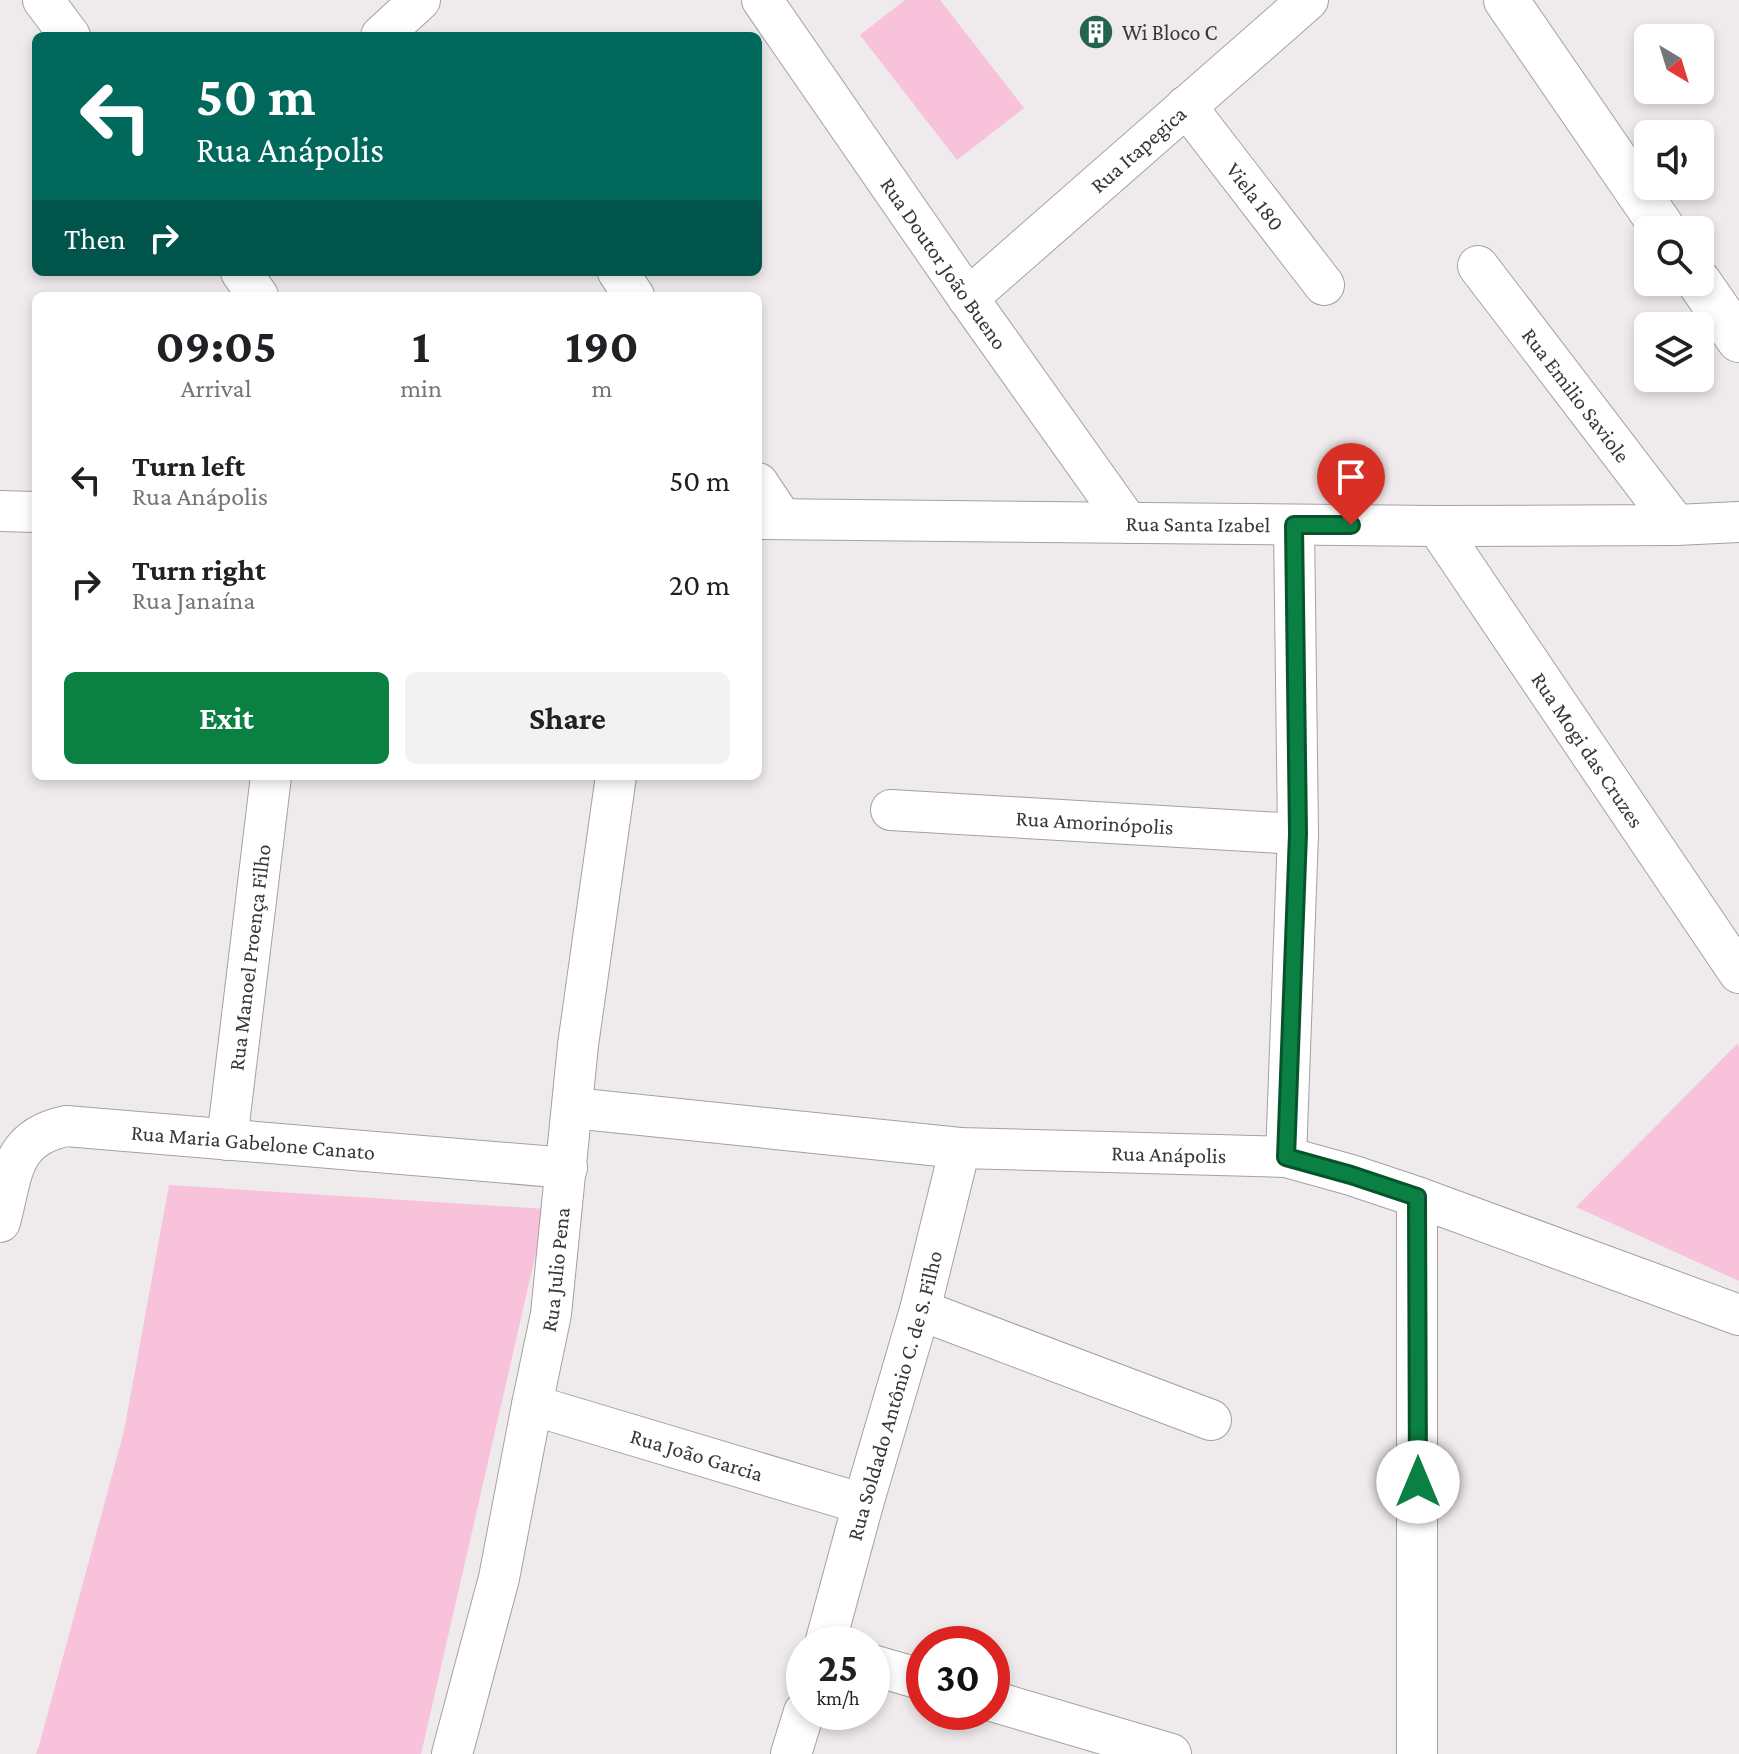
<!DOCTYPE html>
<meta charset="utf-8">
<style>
:root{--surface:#fff;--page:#f2f2f2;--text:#202124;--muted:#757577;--accent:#0b8043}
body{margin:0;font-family:"Crimson Pro",serif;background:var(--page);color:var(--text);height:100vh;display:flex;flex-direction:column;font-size:30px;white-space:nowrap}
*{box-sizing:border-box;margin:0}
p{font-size:26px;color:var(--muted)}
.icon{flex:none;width:44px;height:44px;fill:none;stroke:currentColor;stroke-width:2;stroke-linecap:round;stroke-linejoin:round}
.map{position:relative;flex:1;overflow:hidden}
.side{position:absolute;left:32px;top:292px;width:730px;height:488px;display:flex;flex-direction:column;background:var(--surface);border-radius:12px;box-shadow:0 4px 12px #0003}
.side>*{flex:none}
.banner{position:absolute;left:32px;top:32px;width:730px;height:244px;border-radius:12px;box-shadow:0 4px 12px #0003;background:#00695c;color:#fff;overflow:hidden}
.needle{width:52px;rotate:142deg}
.buttons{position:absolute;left:1634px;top:24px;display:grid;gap:16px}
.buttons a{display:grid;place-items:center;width:80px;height:80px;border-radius:12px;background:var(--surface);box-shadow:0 4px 12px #0003;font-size:40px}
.speed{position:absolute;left:786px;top:1626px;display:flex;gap:16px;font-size:40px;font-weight:700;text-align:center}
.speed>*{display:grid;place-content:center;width:104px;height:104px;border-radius:50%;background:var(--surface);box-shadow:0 4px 12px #0003;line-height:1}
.speed small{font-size:20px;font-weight:400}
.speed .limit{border:12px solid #d22;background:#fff;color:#111}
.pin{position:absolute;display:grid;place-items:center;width:68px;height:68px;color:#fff;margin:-82px -34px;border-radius:50% 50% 50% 0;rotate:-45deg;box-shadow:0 0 8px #0007}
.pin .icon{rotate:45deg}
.me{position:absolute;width:88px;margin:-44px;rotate:0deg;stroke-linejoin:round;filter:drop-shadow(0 0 6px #0008)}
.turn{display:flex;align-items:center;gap:28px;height:168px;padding:0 32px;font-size:36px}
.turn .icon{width:104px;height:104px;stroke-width:2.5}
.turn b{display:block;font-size:56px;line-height:68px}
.then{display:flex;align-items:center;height:76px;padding:0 32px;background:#0003;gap:16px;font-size:30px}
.eta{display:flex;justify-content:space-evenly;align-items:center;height:136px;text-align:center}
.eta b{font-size:48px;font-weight:700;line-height:56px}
.cta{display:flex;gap:16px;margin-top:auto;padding:16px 32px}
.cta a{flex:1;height:92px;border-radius:12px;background:var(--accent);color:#fff;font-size:32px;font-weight:700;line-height:92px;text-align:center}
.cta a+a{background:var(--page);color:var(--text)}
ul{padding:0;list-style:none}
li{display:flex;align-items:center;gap:24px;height:104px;padding:0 32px}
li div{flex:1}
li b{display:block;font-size:30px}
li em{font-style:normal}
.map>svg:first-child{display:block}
.green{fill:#f7c2da}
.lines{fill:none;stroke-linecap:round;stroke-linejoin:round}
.minor-casing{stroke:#a5a0a2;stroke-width:42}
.tertiary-casing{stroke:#a5a0a2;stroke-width:46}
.minor{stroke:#fff;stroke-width:40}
.tertiary{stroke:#fff;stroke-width:44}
.route-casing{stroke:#07532c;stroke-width:20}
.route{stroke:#0b8043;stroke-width:14}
.labels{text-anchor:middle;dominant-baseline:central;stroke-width:8;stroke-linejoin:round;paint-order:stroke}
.poi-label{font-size:22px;fill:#393838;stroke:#efeaec;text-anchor:start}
.street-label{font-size:22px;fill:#393838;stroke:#efeaec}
</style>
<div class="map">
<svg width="1739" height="1754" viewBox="0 0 1739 1754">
<rect width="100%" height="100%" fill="#efeaec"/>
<g class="green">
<polygon points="905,0 940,0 1024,108 957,160 860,35"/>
<polygon points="1737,1044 1739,1047 1739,1281 1576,1207"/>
<polygon points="169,1185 546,1209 421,1754 36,1754 39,1746 124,1431"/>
</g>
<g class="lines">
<g class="minor-casing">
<g id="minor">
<polyline points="43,0 70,36"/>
<path id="s1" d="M762,0l206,298 160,225"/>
<polyline points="381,36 420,0"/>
<path id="s2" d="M1186,106l138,179"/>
<path id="s3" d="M1478,266l198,259"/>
<polyline points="241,272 258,296"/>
<polyline points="618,272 634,296"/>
<path id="s4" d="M968,298l340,-298"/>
<polyline points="758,483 782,519"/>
<polyline points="0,511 36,512"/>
<path id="s5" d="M758,519l679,7 239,-1 63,-3"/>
<path id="s6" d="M1437,526l302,447"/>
<path id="s7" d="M891,810l407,24"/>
<path id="s8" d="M573,1108l387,40 326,9 65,18 66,22 322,118"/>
<path id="s9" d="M227,1140l44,-364"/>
<polyline points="1286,1157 1298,834 1294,525"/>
<polyline points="1417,1197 1417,1754"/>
<path id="s10" d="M0,1222c13,-48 10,-84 66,-96l501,42"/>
<polyline points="920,1310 1211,1420"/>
<path id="s11" d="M532,1405l331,99"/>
<path id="s12" d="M825,1644l38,-140 57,-194 40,-162"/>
<polyline points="872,1665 924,1680"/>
<polyline points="992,1701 1171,1754"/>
<path id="s13" d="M452,1754l47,-176 33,-173 19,-91 27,-269 38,-269"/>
<polyline points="791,1754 804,1712"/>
</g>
</g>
<g class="tertiary-casing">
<g id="tertiary">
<polyline points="1506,0 1664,230"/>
<polyline points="1699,282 1739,340"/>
</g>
</g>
<use href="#minor" class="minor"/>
<use href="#tertiary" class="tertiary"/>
</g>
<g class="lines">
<g class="route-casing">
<polyline id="route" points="1351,525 1294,525 1298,834 1286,1157 1351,1175 1417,1197 1418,1482"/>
</g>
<use href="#route" class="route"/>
</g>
<defs>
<g id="building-disc" transform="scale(1.8)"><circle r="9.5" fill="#246351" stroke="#efeaec"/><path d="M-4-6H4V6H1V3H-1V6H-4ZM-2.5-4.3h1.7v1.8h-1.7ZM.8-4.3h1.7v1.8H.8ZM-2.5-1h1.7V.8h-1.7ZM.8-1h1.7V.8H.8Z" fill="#fff"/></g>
</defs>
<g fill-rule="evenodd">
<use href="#building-disc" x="1096" y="32"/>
</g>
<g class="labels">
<g class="poi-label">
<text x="1122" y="32">Wi Bloco C</text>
</g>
<g class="street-label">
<text stroke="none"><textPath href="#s4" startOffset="226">Rua Itapegica</textPath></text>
<text stroke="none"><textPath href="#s2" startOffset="114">Viela 180</textPath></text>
<text stroke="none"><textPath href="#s1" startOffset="320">Rua Doutor João Bueno</textPath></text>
<text stroke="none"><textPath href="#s3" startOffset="162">Rua Emilio Saviole</textPath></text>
<text stroke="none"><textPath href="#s5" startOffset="440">Rua Santa Izabel</textPath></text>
<text stroke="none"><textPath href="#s6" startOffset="270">Rua Mogi das Cruzes</textPath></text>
<text stroke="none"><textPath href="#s7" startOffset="204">Rua Amorinópolis</textPath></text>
<text stroke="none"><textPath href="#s9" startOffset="184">Rua Manoel Proença Filho</textPath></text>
<text stroke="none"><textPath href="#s10" startOffset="314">Rua Maria Gabelone Canato</textPath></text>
<text stroke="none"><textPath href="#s8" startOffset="598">Rua Anápolis</textPath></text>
<text stroke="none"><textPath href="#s13" startOffset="496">Rua Julio Pena</textPath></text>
<text stroke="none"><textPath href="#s12" startOffset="258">Rua Soldado Antônio C. de S. Filho</textPath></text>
<text stroke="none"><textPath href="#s11" startOffset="172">Rua João Garcia</textPath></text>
</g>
</g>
</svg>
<div class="buttons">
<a><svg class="needle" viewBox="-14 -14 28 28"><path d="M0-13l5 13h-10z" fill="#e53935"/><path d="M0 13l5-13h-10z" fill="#757577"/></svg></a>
<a><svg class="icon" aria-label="sound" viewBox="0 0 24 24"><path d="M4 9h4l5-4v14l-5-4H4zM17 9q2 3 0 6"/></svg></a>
<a><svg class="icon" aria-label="search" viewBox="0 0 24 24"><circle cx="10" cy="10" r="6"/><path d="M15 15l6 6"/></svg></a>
<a><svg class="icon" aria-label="layers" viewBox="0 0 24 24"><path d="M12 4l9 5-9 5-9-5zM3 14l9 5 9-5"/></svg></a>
</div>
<div class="speed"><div>25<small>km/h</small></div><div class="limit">30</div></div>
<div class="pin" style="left:1351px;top:525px;background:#d93025"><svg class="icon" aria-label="arrive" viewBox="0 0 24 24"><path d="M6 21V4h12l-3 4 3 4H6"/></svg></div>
<svg class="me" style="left:1418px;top:1482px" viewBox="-20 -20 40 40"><circle r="19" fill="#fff"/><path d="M0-13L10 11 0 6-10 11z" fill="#0b8043"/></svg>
<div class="banner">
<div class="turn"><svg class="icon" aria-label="left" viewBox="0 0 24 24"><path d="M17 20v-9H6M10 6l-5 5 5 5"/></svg><div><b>50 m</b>Rua Anápolis</div></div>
<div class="then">Then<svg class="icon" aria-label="right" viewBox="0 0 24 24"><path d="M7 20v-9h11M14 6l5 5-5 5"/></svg></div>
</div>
<section class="side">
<div class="eta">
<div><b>09:05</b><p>Arrival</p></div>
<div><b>1</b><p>min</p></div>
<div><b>190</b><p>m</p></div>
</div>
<ul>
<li><svg class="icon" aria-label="left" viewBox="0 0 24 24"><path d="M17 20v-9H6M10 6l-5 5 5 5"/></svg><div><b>Turn left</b><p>Rua Anápolis</p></div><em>50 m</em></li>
<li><svg class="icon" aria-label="right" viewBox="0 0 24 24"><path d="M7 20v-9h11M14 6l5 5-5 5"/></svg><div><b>Turn right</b><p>Rua Janaína</p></div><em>20 m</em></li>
</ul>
<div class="cta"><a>Exit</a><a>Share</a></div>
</section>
</div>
